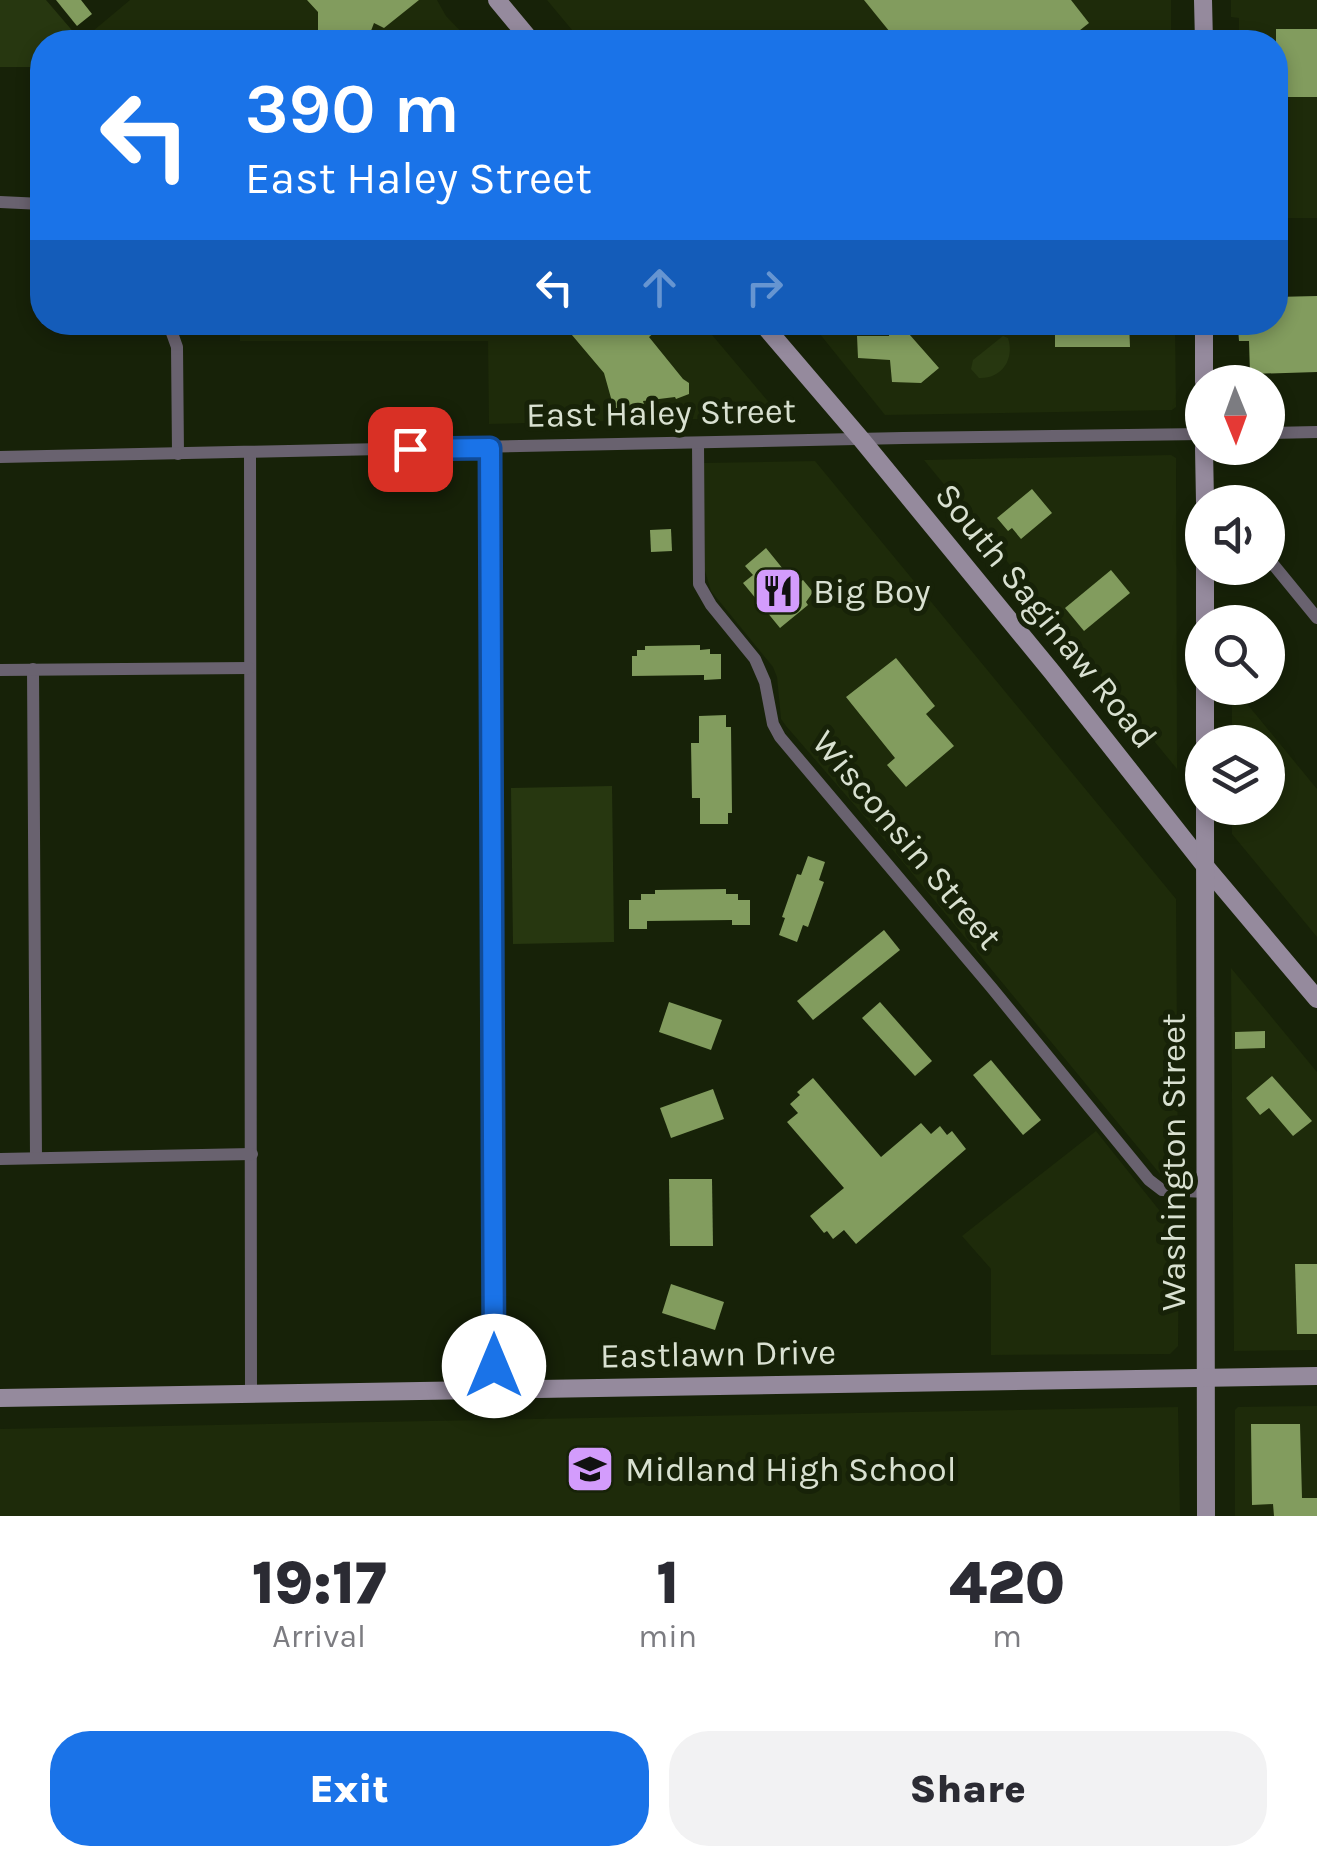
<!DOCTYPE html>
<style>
:root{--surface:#fff;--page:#f2f2f3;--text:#2b2b33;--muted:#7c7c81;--accent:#1a73e8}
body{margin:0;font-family:Karla,sans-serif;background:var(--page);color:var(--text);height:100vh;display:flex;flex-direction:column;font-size:38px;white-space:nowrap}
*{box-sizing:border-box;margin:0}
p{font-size:32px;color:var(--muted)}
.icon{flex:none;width:55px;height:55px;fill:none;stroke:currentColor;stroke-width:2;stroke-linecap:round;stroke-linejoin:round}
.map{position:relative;height:1516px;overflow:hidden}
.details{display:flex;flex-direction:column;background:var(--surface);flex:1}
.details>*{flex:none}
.hud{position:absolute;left:30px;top:30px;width:1258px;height:305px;border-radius:40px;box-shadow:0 5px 15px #0003;background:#1a73e8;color:#fff;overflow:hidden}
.needle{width:65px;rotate:179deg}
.tools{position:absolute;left:1185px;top:365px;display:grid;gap:20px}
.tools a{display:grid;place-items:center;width:100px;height:100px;border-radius:50%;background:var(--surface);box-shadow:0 5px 15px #0003;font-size:50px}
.pin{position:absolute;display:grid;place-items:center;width:85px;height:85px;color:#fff;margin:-42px;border-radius:20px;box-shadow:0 5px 15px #0006}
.me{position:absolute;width:110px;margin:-55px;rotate:0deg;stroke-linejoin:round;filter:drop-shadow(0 0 8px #0008)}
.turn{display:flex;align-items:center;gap:35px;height:210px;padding:0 50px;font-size:45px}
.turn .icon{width:130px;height:130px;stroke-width:2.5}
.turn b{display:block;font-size:70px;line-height:85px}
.lanes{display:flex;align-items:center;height:95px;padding:0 50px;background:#0003;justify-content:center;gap:50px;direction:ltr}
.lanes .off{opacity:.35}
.eta{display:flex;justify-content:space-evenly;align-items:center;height:170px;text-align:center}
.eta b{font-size:60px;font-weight:800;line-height:70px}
.button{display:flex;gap:20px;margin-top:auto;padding:20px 50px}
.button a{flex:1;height:115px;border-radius:40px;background:var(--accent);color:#fff;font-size:40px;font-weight:800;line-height:115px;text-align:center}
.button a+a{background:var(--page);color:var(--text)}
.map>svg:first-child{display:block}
.built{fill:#1e2b0a}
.green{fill:#273710}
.building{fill:#829c5e}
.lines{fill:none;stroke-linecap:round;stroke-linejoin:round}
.street{stroke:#69626f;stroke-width:12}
.secondary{stroke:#958a9d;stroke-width:18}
.route-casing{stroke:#114b97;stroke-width:25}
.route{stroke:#1a73e8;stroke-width:18}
.labels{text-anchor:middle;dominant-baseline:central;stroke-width:10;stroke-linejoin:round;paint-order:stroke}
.street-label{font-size:35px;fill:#d9e1d1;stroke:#172208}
.poi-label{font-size:35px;fill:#d9e1d1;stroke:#172208;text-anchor:start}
</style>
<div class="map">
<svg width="1317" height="1516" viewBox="0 0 1317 1516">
<rect width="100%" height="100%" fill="#172208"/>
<g class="built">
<polygon points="130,0 437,0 446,16 471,42 81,41"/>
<polygon points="547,0 1171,0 1171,42 582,42"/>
<polygon points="1231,0 1317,0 1317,218 1275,218 1275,42 1239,42 1239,18 1231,17"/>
<polygon points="240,323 702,323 772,406 751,417 739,418 489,424 488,341 240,341"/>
<polygon points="811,323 1175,323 1176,407 1172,410 885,415"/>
<polygon points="1171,455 1176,458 1177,769 924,460"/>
<polygon points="815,461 1176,899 1178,1177 1166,1178 1160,1174 883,838 786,726 781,719 777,677 773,667 711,591 705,571 703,463"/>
<polygon points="1232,688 1234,688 1317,789 1317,937 1232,834 1232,808 1268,808 1268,742 1232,742"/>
<polygon points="1231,968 1317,1072 1317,1350 1234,1351"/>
<polygon points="1096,1131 1179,1235 1178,1346 1170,1354 991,1355 991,1269 962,1236"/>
<polygon points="1317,1406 1317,1516 1235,1516 1235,1410 1238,1407"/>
<polygon points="1178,1407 1180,1516 0,1516 0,1429"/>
</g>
<g class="green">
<polygon points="0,0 46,0 82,42 42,42 42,67 0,67"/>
<path d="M1003,336l5,2c7,22 -7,41 -29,40l-8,-9 2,-9z"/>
<polygon points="612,786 614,942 513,944 511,788"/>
</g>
<g class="building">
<polygon points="56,0 81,0 92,14 77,26"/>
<polygon points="307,0 419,0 384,28 374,23 369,36 357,36 344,42 335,33 318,30 318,12"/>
<polygon points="864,0 1071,0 1089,23 1065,42 898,42"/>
<rect x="1276" y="29" width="41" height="68"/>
<polygon points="1317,296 1317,372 1250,374 1249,341 1239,341 1238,328 1250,327 1250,322 1275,322 1275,297"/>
<polygon points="561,322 667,322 649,337 683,379 689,383 689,394 676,399 675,397 643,401 645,408 616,416 604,373"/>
<polygon points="1055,322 1129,322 1130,347 1055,347"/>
<polygon points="889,326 902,326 939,368 921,383 892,382 890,360 858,358 857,336 889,336"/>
<polygon points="1032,489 1052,513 1021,539 1012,528 1008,531 997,518"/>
<polygon points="671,529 672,551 651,552 650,530"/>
<polygon points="766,548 796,585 803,580 813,592 806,602 808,605 780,628 743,583 753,575 745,566"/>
<polygon points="1111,570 1130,593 1084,631 1065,608"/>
<polygon points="700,645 700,650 710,649 710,654 721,654 721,679 704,680 704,675 632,676 632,656 637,656 637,650 645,650 645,646"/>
<polygon points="896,658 935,706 926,714 954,746 906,787 887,765 895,758 846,697"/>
<polygon points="726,715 726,727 731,727 732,813 728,813 728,824 700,824 700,798 692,798 691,743 699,743 699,716"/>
<polygon points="808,856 825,862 819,880 824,882 808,927 803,925 797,942 779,935 785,918 782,917 797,874 801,875"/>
<polygon points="726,889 726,894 738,894 738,900 750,900 750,925 732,925 732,920 647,921 647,929 629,929 629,900 641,900 641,894 655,894 655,890"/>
<polygon points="884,930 900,950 813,1020 797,1001"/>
<polygon points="669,1002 722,1020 711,1050 659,1032"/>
<polygon points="880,1002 932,1061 915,1076 862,1018"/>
<polygon points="1265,1031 1265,1048 1235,1049 1235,1032"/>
<polygon points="991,1060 1041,1120 1023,1135 973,1075"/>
<polygon points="1272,1076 1312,1121 1293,1136 1269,1108 1260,1115 1246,1098"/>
<polygon points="813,1078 881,1157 921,1123 931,1134 940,1126 947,1135 952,1131 966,1149 856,1244 844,1230 833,1239 827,1231 824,1233 810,1216 844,1188 787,1122 798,1113 790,1104 800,1095 797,1092"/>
<polygon points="713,1089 724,1119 671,1138 660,1108"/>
<polygon points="669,1179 712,1179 713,1246 670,1246"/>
<polygon points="1295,1264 1317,1264 1317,1334 1297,1334"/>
<polygon points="671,1284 724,1302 715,1330 662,1313"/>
<polygon points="1251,1424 1300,1424 1302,1498 1317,1498 1317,1516 1274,1516 1273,1504 1252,1505"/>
</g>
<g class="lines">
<g class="street">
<polyline points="0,202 42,204"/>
<polyline points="168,322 177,347 178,454"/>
<polyline points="1268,433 1317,432"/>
<polyline points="698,443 699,584 711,605 755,659 765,682 773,724 780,737 991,987 1149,1180 1162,1190 1206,1192"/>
<polyline points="490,448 494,1390"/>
<polyline points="250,453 251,1394"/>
<polyline points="0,457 903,438 1202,434"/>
<polyline points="1268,558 1317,618"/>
<polyline points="33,669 36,1158"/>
<polyline points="0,670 249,668"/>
<polyline points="0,1159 252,1154"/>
</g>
<g class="secondary">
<polyline points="497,0 532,42"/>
<polyline points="1203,0 1204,42"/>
<polyline points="761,322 861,439 1052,672 1205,866 1317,999"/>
<polyline points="1204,322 1204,382"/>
<polyline points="1204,448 1205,502"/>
<polyline points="1205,568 1205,622"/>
<polyline points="1205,742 1205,688"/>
<polyline points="1205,808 1206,1516"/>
<polyline points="0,1398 1317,1376"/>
</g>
</g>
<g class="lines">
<g class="route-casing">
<polyline id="route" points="410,449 490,448 494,1366"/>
</g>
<use href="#route" class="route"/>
</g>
<defs>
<g id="restaurant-square" transform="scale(2.5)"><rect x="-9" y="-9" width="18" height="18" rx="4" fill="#d39cfc" stroke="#172208"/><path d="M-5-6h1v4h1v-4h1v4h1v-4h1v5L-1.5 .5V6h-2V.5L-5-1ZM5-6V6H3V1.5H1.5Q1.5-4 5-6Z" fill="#111"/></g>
<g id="school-square" transform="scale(2.5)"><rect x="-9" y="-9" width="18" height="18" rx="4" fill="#d39cfc" stroke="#172208"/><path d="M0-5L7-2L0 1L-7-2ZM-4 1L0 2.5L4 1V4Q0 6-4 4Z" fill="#111"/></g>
</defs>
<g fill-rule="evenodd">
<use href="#restaurant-square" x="778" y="591"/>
<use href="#school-square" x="590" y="1469"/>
</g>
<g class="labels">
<g class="street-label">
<text transform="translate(661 413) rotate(-1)">East Haley Street</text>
<text transform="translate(1046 616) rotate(51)">South Saginaw Road</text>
<text transform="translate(907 840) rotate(50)">Wisconsin Street</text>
<text transform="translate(1173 1162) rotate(-90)">Washington Street</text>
<text transform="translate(718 1354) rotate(-1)">Eastlawn Drive</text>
</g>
<g class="poi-label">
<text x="813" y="591">Big Boy</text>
<text x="625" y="1469">Midland High School</text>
</g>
</g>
</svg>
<div class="tools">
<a><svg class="needle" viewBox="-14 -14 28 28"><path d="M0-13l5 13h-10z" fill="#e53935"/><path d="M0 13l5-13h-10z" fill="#7c7c81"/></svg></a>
<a><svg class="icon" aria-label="sound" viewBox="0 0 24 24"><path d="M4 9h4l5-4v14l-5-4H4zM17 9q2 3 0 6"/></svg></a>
<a><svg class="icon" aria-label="search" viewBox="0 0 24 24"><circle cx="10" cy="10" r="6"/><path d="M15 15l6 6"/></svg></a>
<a><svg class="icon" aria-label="layers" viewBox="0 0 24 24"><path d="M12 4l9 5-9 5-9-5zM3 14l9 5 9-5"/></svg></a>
</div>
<div class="pin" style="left:410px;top:449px;background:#d93025"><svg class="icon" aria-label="arrive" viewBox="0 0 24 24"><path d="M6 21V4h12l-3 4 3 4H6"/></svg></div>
<svg class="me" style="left:494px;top:1366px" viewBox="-20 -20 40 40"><circle r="19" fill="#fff"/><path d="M0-13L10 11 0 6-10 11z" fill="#1a73e8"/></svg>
<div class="hud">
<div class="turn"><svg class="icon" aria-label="left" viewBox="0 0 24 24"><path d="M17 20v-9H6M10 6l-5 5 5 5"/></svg><div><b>390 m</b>East Haley Street</div></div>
<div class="lanes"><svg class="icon" aria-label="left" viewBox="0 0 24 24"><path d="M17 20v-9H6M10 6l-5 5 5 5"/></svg><svg class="icon off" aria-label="ahead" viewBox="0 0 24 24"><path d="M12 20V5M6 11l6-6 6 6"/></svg><svg class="icon off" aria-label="right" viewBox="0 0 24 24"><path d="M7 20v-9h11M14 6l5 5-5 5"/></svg></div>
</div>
</div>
<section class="details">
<div class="eta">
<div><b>19:17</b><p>Arrival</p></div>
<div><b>1</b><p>min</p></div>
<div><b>420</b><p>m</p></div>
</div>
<div class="button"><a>Exit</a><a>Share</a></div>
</section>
